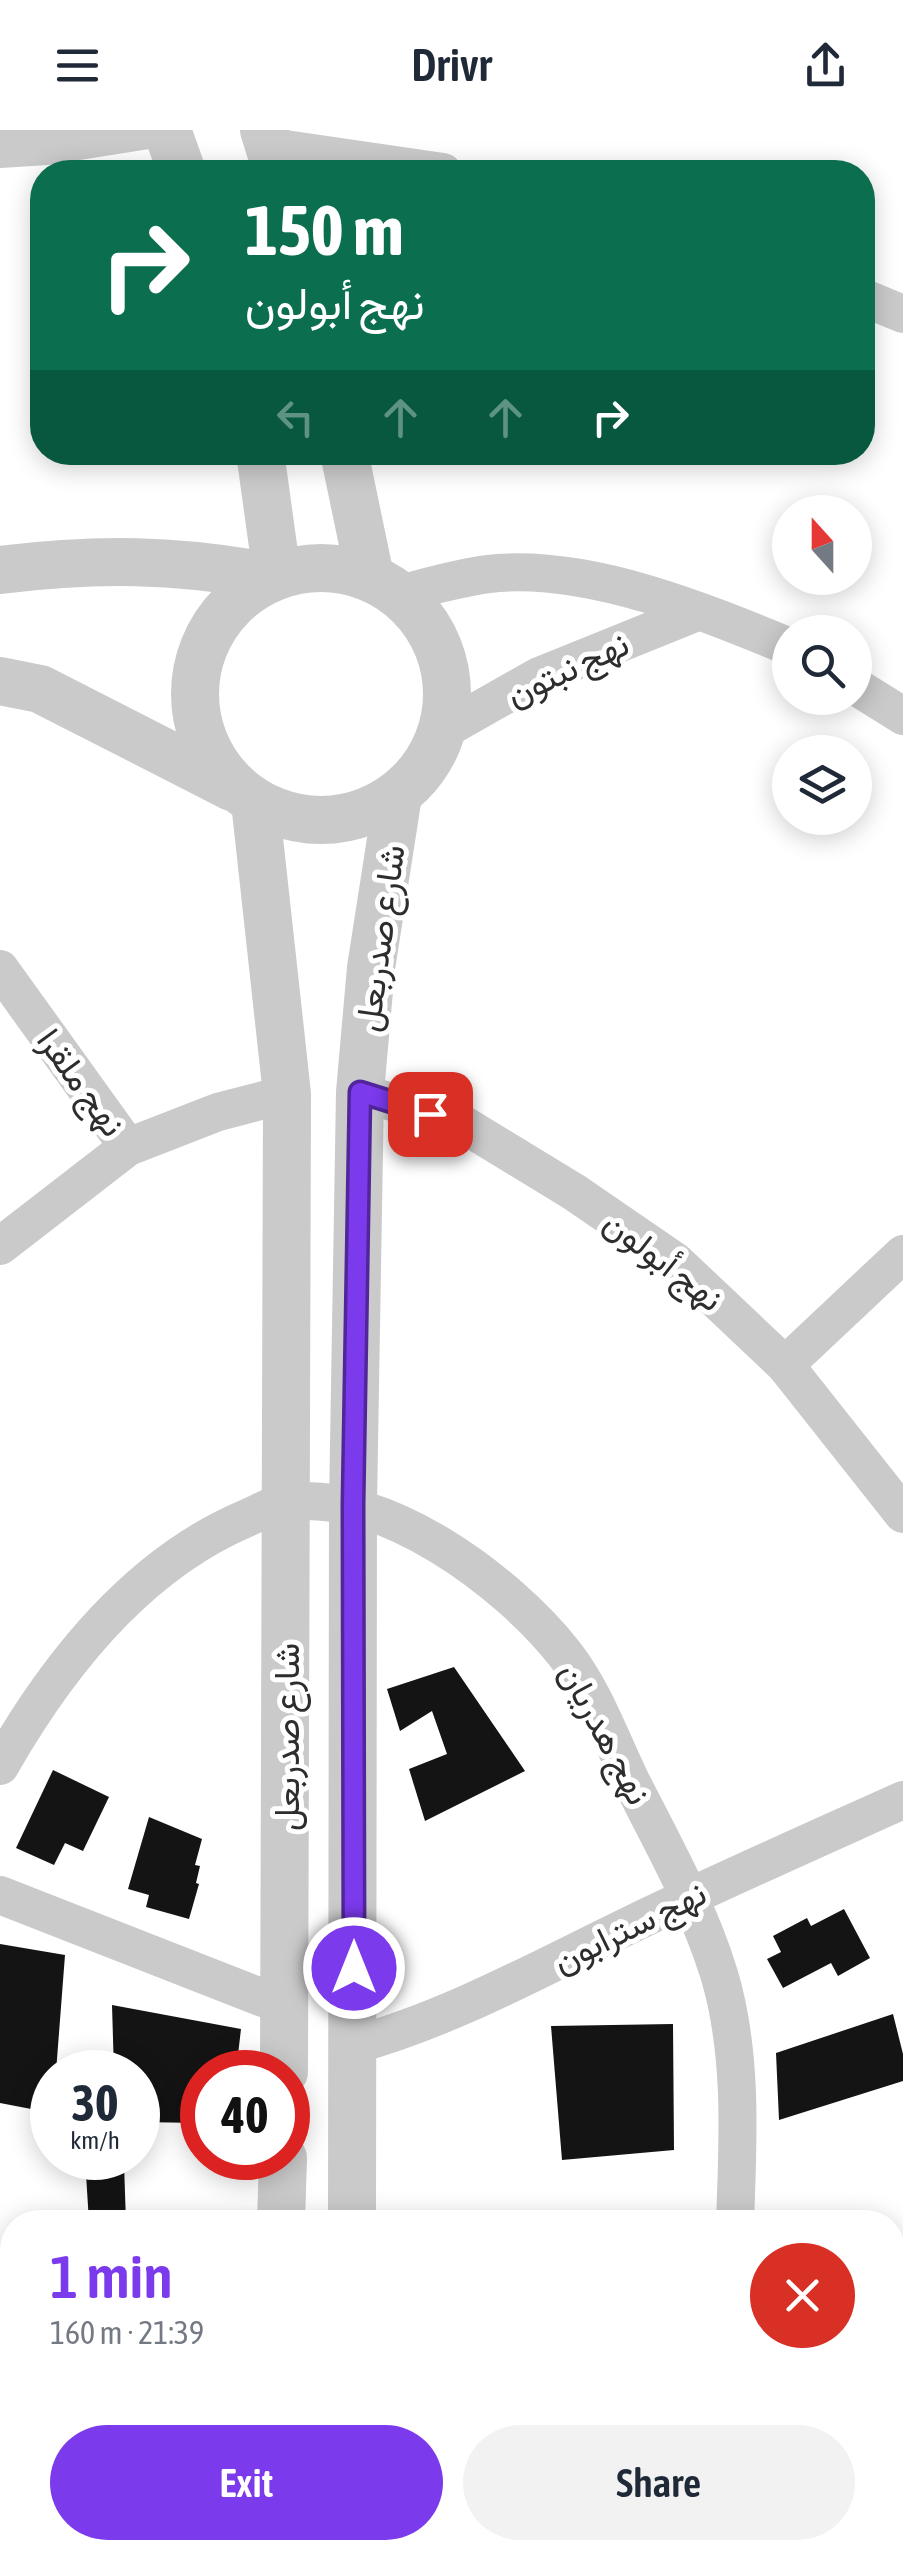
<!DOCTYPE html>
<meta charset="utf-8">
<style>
:root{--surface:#fff;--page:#f2f2f3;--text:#1f2937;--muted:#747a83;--accent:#7c3aed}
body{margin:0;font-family:"Asap Condensed",Vazirmatn,sans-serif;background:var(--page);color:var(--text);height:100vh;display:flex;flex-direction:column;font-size:38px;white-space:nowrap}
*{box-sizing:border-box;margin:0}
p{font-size:32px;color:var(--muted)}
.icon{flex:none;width:55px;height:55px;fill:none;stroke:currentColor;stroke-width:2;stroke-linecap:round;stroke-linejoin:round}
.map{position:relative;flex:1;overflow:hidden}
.panel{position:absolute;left:0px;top:2080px;width:905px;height:350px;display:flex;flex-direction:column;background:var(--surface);border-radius:40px 40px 0 0;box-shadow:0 5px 25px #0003}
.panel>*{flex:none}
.guide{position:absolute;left:30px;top:30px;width:845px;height:305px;border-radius:40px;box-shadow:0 5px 25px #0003;background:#0b6e4f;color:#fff;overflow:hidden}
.needle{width:65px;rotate:339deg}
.fabs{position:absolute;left:772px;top:365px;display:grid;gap:20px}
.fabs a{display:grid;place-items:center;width:100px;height:100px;border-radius:50%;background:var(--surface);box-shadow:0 5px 25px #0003;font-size:50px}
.speed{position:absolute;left:30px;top:1920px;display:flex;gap:20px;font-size:50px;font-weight:700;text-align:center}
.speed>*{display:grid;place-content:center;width:130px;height:130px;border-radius:50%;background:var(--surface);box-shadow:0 5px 25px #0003;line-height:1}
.speed small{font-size:25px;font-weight:400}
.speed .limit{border:15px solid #d22;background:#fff;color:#111}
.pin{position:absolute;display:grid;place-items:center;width:85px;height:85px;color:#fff;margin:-42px;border-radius:20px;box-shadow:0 5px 15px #0006}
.me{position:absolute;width:110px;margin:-55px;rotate:0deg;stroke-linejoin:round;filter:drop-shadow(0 0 8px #0008)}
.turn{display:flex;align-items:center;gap:35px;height:210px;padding:0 50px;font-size:45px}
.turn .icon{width:130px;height:130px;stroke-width:2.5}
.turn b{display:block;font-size:70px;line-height:85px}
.lanes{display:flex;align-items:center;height:95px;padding:0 50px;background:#0003;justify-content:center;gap:50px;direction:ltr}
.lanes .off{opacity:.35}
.round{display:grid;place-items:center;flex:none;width:105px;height:105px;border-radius:52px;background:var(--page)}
.overview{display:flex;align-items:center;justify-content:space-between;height:170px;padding:0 50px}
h1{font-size:60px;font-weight:600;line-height:75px;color:var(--accent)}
.action{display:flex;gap:20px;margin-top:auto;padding:20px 50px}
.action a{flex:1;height:115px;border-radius:60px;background:var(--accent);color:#fff;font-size:40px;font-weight:600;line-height:115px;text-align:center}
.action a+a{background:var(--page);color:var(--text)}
header{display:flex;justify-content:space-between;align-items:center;height:130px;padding:0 50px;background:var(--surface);font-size:45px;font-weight:600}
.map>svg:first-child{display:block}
.building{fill:#141414}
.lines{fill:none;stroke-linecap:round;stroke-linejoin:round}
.minor{stroke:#cacaca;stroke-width:38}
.tertiary{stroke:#cacaca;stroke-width:48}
.route-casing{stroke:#51269a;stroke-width:25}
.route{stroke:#7c3aed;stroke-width:18}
.labels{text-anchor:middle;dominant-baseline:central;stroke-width:10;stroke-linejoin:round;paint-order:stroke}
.street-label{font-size:35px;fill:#2d2d2d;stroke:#fff}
</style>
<header><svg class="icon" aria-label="menu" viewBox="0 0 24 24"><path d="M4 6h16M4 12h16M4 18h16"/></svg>Drivr<svg class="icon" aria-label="share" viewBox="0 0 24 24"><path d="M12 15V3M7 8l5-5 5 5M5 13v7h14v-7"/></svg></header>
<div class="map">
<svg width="903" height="2430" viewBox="0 0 903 2430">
<rect width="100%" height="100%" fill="#fff"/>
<g class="building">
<polygon points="454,1537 525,1641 425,1691 409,1639 447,1624 432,1581 400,1601 387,1559"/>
<polygon points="53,1640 109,1667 83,1721 65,1713 54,1735 16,1718"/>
<polygon points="149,1687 202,1709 195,1735 200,1736 196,1753 199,1754 189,1789 146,1777 149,1765 128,1759"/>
<polygon points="844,1779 870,1828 838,1846 831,1833 783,1858 767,1829 781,1822 773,1806 807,1788 811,1796"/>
<polygon points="0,1814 65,1825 56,1942 52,1942 52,1983 0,1973"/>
<polygon points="112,1875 241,1899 236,1942 202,1942 202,1993 138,1992 138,1942 114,1942"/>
<polygon points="893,1884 903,1924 903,1951 779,1990 776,1923"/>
<polygon points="673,1894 674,2020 562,2030 551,1896"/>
<polygon points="85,2028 124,2034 126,2092 89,2092"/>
<polygon points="5,2206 12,2207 12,2300 0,2301 0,2213"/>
</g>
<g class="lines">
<g class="minor">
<polyline points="271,17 443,42"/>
<polyline points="0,19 47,16 148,0"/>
<polyline points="862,167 903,184"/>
<path d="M399,464c32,-8 66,-18 99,-21 95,-7 205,38 292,74"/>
<polyline points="855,556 903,586"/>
<polyline points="442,601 539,546 695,483"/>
<polyline points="0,839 128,1017"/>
<polyline points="360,962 464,995 574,1062 676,1132 785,1235 903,1384"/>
<polyline points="0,1116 128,1017 218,982 287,964"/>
<polyline points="785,1235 903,1124"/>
<path d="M0,1636c57,-100 138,-202 247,-248 12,-5 28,-15 42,-16 96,-12 218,79 275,151 30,38 46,85 67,128 32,63 67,125 88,193 24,79 19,167 16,248"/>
<polyline points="0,1765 286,1877"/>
<path d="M354,1915c95,-26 183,-75 272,-118 91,-44 184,-85 277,-127"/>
<polyline points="0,2391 12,2392"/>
<polyline points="261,2418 406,2430"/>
<polyline points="706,2430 708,2418"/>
</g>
<g class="tertiary">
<polyline points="167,0 182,42"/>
<polyline points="264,0 277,42"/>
<polyline points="260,322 277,445"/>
<polyline points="344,322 370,447"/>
<circle cx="321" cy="564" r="126"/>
<path d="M0,440c97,-12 176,-11 272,7"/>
<polyline points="0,551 40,559 232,657"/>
<polyline points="255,672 287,964 284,1942"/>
<polyline points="281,2092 283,2028"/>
<polyline points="352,2092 353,1374 360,962 371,838 398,665"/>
<polyline points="274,2418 274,2430"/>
<polyline points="348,2430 348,2418"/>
</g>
</g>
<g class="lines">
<g class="route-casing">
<polyline id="route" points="354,1838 353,1374 360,962 430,984"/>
</g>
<use href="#route" class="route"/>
</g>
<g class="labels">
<g class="street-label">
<text transform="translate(567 538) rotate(-25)">نهج نبتون</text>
<text transform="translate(379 808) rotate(-82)">شارع صدربعل</text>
<text transform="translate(82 952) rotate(54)">نهج ملقرا</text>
<text transform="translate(664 1130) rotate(38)">نهج أبولون</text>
<text transform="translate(606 1603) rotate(62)">نهج هدريان</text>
<text transform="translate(286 1607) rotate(-90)">شارع صدربعل</text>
<text transform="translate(629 1796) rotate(-26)">نهج سترابون</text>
</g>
</g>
</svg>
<div class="fabs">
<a><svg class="needle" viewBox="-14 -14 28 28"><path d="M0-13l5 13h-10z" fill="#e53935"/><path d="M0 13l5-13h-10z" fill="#747a83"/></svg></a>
<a><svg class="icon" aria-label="search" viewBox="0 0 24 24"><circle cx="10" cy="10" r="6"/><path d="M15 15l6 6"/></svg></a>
<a><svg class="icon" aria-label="layers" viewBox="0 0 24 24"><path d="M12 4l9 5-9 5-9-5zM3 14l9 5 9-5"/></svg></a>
</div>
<div class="speed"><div>30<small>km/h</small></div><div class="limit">40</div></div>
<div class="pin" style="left:430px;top:984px;background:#d93025"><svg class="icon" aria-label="arrive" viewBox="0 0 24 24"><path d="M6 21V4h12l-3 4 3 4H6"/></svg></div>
<svg class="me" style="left:354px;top:1838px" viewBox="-20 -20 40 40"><circle r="17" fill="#7c3aed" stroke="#fff" stroke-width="3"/><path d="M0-11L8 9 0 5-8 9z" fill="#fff"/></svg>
<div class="guide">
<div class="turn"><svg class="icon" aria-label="right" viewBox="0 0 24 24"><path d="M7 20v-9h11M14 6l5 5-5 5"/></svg><div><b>150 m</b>نهج أبولون</div></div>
<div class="lanes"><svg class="icon off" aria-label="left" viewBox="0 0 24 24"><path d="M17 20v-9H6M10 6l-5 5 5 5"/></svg><svg class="icon off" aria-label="ahead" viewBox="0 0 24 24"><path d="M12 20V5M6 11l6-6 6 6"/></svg><svg class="icon off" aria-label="ahead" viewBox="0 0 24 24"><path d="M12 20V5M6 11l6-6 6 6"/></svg><svg class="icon" aria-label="right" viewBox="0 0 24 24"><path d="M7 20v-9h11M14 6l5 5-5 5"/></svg></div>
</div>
<section class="panel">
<div class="overview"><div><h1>1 min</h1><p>160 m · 21:39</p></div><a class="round" style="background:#d93025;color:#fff"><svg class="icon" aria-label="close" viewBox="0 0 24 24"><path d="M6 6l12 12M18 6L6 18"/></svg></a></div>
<div class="action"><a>Exit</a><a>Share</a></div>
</section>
</div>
